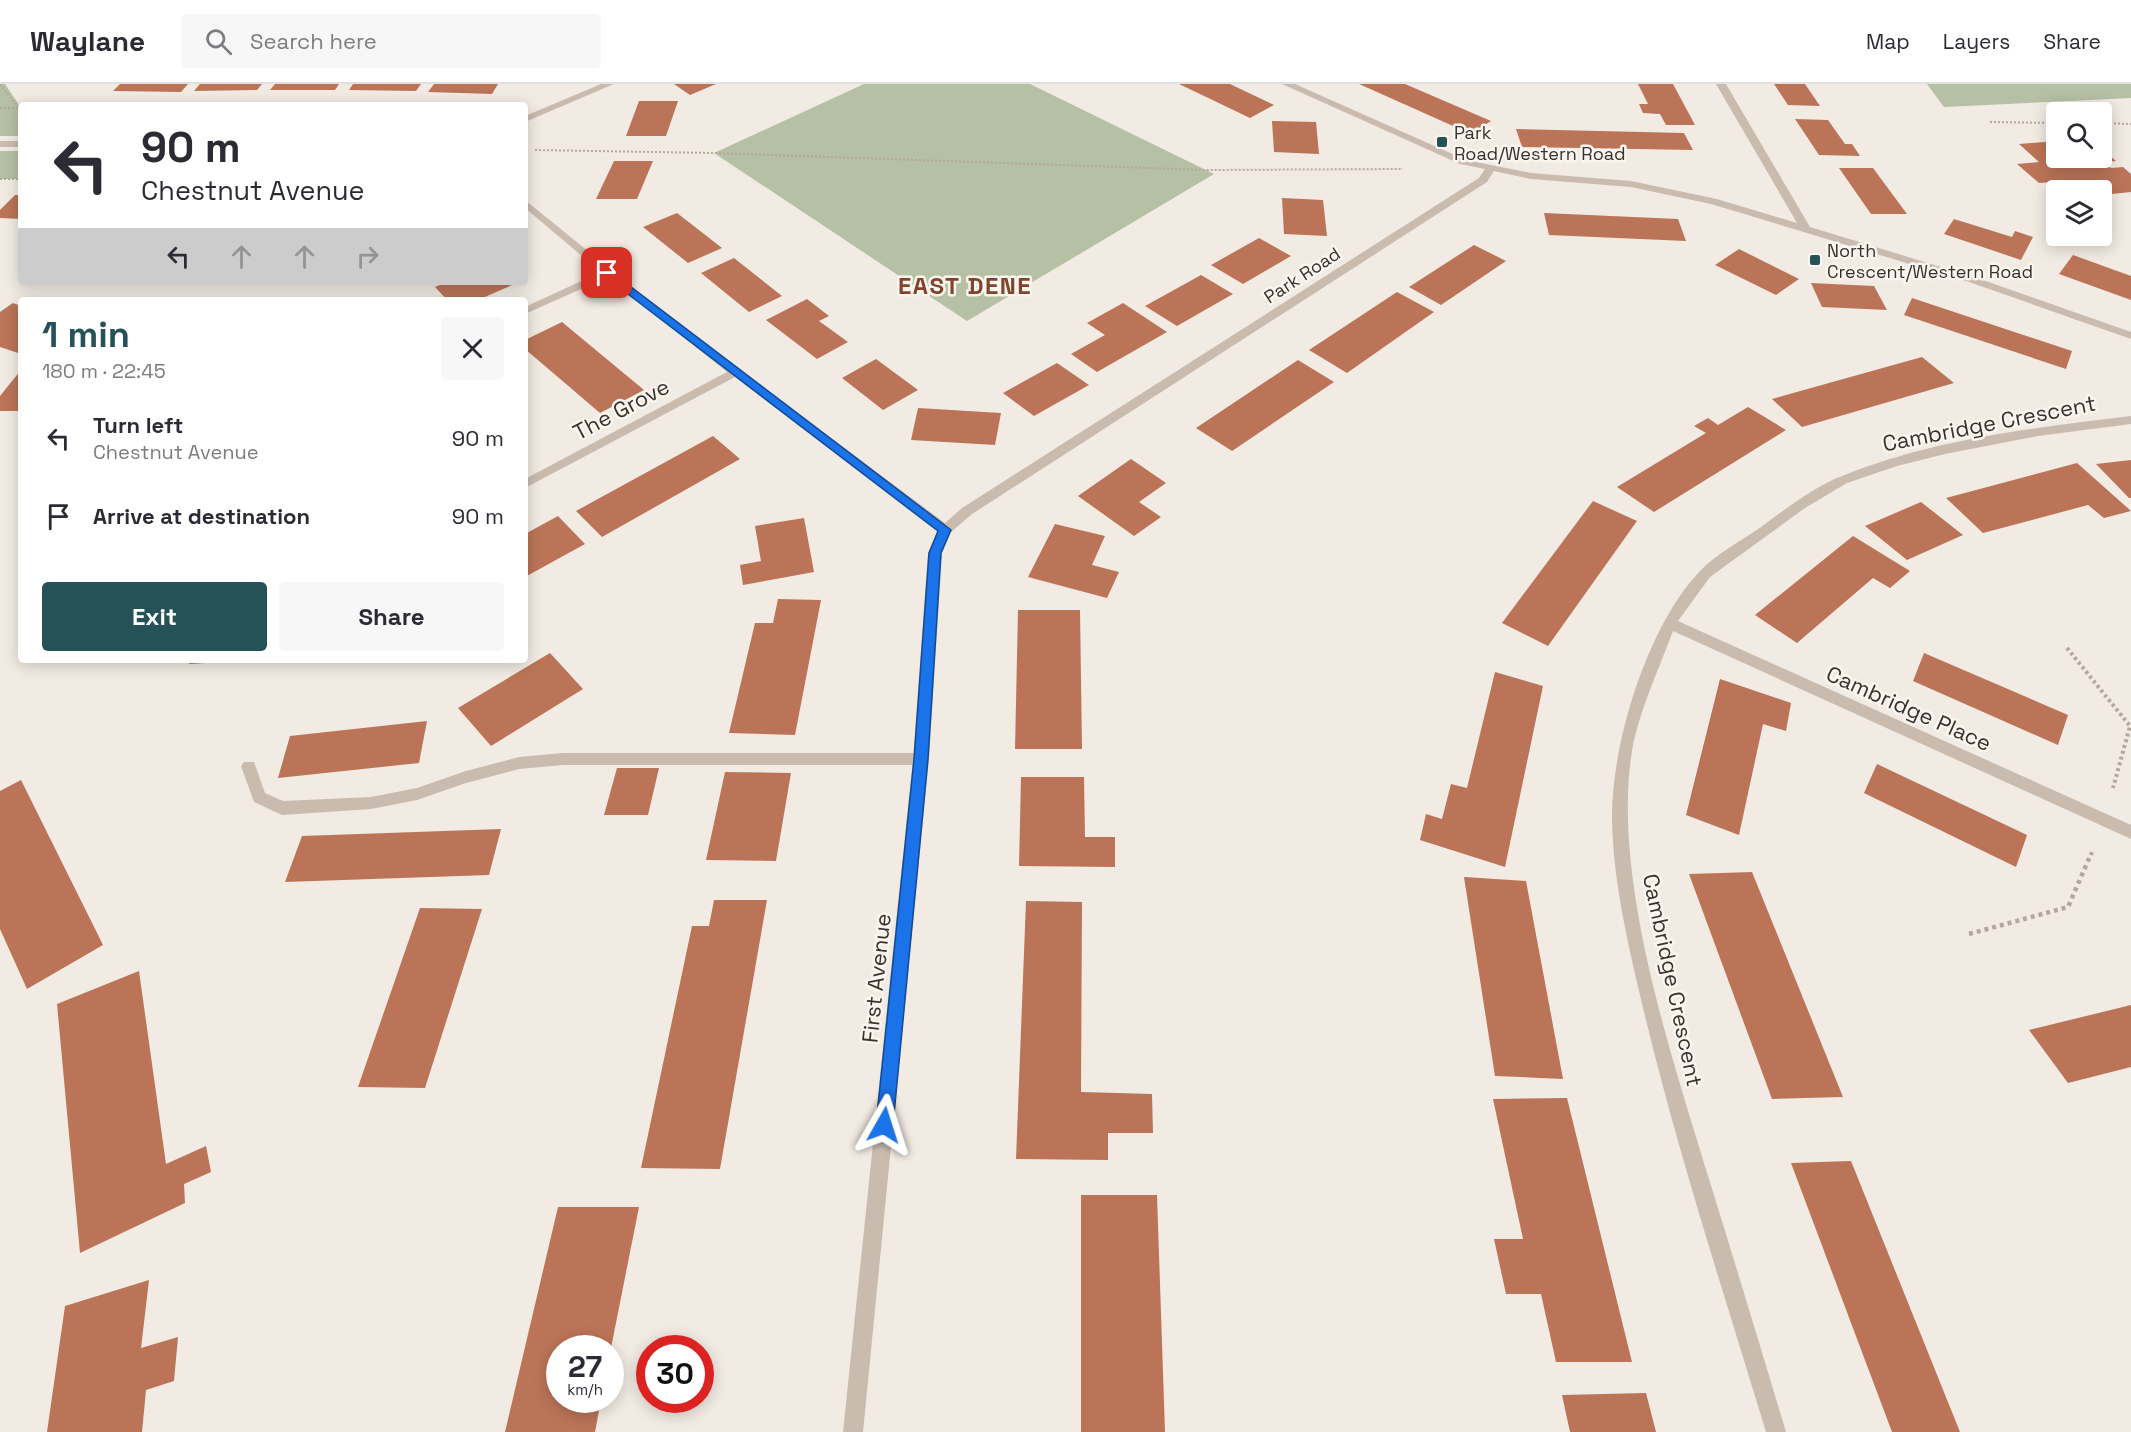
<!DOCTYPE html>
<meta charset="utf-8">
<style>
:root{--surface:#fff;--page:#f7f7f7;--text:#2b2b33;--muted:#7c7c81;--line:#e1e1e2;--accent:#255257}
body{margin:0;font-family:"Space Grotesk",sans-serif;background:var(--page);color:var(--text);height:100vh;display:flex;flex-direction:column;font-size:22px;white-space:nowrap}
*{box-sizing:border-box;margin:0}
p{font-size:20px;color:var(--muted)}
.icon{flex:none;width:33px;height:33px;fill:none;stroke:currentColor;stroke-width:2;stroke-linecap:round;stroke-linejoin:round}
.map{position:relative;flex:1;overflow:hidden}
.side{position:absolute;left:18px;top:213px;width:510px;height:366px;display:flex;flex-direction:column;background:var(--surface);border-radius:6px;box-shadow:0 3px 15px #0003}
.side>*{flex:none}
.hud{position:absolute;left:18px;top:18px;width:510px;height:183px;border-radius:6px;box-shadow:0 3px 15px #0003;background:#fff;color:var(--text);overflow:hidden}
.controls{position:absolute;left:2046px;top:18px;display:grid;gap:12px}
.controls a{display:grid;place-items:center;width:66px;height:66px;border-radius:6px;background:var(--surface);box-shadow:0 3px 15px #0003;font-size:30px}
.speed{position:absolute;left:546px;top:1251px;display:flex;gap:12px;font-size:30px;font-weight:700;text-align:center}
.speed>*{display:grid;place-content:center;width:78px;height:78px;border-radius:50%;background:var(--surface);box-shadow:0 3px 15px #0003;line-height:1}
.speed small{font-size:15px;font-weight:400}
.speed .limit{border:9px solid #d22;background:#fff;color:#111}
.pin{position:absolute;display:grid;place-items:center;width:51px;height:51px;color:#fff;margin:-26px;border-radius:12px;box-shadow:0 3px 9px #0006}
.me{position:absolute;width:66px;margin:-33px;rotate:6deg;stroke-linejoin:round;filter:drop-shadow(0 0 4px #0008)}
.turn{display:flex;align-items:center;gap:21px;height:126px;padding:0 24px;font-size:27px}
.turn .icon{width:78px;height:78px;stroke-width:2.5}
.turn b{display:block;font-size:42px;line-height:51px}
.lanes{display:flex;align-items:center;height:57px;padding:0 24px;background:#0003;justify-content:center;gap:30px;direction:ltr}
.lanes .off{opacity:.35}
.round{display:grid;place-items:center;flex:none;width:63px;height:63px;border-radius:6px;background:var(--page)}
.headline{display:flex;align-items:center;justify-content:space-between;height:102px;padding:0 24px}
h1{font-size:36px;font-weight:800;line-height:45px;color:var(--accent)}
.button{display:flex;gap:12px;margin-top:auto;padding:12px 24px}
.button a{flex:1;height:69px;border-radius:6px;background:var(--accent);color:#fff;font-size:24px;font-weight:800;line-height:69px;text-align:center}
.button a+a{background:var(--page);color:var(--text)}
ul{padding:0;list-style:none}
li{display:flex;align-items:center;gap:18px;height:78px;padding:0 24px}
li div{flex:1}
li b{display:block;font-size:22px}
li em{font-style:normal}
header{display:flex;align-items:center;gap:36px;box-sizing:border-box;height:84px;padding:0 30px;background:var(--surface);border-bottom:2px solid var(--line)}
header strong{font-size:28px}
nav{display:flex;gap:33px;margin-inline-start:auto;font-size:21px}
.search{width:420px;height:54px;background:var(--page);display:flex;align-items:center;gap:15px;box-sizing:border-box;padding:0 21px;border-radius:6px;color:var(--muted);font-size:22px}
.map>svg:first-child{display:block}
.green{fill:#b5c0a4}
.building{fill:#bb7458}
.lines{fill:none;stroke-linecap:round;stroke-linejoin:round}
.path-far2{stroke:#b5a799;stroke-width:2;stroke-dasharray:2 2;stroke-linecap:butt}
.path-far1{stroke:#b5a799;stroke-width:4;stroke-dasharray:3 3;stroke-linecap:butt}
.path{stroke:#b5a799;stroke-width:4.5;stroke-dasharray:4 4;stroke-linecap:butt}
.lane{fill:#c9bcaf;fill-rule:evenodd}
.street{fill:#c9bcaf;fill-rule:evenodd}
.route{fill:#1a73e8;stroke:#114b97;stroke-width:1.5}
.poi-dot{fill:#255257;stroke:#faf5ef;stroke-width:2}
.labels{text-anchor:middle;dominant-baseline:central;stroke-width:5;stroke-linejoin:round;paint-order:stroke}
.far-poi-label{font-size:18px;fill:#39312d;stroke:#faf5ef;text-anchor:start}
.far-street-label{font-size:18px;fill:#39312d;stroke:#faf5ef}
.street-label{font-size:22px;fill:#39312d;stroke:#faf5ef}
.far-district-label{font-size:24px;font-weight:bold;letter-spacing:1.5px;fill:#81442d;stroke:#faf5ef}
</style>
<header>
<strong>Waylane</strong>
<div class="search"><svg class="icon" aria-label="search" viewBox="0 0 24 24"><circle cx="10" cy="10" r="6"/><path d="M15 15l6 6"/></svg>Search here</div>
<nav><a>Map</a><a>Layers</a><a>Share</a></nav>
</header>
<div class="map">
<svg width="2131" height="1348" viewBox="0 0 2131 1348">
<rect width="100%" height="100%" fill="#f2ebe3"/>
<g class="green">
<polygon points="0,0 5,0 21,24 21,52 0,52"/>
<polygon points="864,0 1030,0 1214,90 967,237 714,69"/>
<polygon points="1927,0 2131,0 2131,14 1944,23"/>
<rect x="0" y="67" width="21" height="28"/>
</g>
<g class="building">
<polygon points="120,0 188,0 181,8 113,7"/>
<polygon points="200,0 262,0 257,6 194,7"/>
<polygon points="275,0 339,0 335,6 270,6"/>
<polygon points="353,0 421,0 416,7 349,6"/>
<polygon points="434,0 498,0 492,10 428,8"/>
<polygon points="674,0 716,0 690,11"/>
<polygon points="1179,0 1230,0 1274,21 1250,34"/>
<polygon points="1359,0 1405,0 1491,37 1471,50"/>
<polygon points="1638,0 1673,0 1695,41 1666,41 1660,30 1643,29 1639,20 1648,20"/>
<polygon points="1774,0 1805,0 1820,22 1788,21"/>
<polygon points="639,17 678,17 666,52 626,52"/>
<polygon points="1795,35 1828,36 1845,60 1852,60 1860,72 1819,71"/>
<polygon points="1272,37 1316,38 1319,70 1274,68"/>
<polygon points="1516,45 1684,49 1693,66 1522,63"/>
<polygon points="2056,57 2056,74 2102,74 2102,65 2116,77 2104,78 2111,84 2123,83 2131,90 2131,108 2102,111 2102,106 2078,106 2067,97 2039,99 2017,80 2039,78 2019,60"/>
<polygon points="614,77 653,77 637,115 596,115"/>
<polygon points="1839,84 1873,84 1907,130 1871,130"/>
<polygon points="15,111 21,111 21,135 0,134 0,126"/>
<polygon points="1282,114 1323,116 1327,152 1284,150"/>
<polygon points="677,129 722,164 688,179 643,143"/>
<polygon points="1544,129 1678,135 1686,157 1549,151"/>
<polygon points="1954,135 2012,153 2015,147 2033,153 2021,176 1944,150"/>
<polygon points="1259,154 1291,172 1243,200 1211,181"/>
<polygon points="1474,161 1506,177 1441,221 1409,203"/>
<polygon points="1739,165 1799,195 1776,211 1715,181"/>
<polygon points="2073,171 2131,192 2131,216 2059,190"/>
<polygon points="734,174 782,212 749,228 701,189"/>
<polygon points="1201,191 1233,210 1177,242 1145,222"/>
<polygon points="447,198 519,198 478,216 447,216 435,203"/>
<polygon points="1811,199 1874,202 1887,226 1822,223"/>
<polygon points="1397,208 1434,228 1347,289 1309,266"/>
<polygon points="1912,214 2072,267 2066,285 1904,231"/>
<polygon points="807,215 829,232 819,237 848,258 817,275 766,236"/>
<polygon points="13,219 21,222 21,270 0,263 0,228"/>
<polygon points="1123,219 1167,248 1097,288 1071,270 1105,251 1087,239"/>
<polygon points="562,238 644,306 600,329 525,265 525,256"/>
<polygon points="1922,273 1954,299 1802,343 1772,315"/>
<polygon points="876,275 918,306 883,326 842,294"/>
<polygon points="1298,276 1334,298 1232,367 1196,344"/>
<polygon points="1057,279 1089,301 1034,332 1003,309"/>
<polygon points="21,286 21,327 0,327 0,312"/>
<polygon points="1748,323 1786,346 1654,428 1617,403 1706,349 1694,342 1708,334 1718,341"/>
<polygon points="918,324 1001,329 995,361 911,356"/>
<polygon points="713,352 740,375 602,453 576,427"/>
<polygon points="1131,375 1166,399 1139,418 1161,433 1134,452 1078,412"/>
<polygon points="2131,376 2131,414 2129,414 2096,380"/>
<polygon points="2077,379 2131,427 2104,434 2088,421 1983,449 1946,414"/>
<polygon points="1593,417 1637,437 1548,562 1502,539"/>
<polygon points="1921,418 1963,451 1907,476 1865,442"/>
<polygon points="558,432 585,460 525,493 525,450"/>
<polygon points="804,434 814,488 743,501 740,481 761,477 755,442"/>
<polygon points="1055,440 1105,452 1092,481 1119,488 1107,514 1028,493"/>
<polygon points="1853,452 1910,487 1890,504 1873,494 1797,559 1755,531"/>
<polygon points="778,515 821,516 795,651 729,649 755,539 773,539"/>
<polygon points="1018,526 1080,526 1082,665 1015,665"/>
<polygon points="550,569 583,605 491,662 458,624"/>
<polygon points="1924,569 2068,631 2058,661 1913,597"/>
<polygon points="190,576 223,576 223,578 189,580"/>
<polygon points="1495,588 1543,602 1505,783 1420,756 1426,730 1442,735 1451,700 1467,704"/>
<polygon points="1720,595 1791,619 1786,647 1763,640 1739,751 1686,731"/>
<polygon points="427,637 419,679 278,694 290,652"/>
<polygon points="1877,680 2027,751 2016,783 1864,709"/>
<polygon points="617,684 659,684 648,731 604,731"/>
<polygon points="725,688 791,689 776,777 706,776"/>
<polygon points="1021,693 1084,693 1085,753 1115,753 1115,783 1019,782"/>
<polygon points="21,696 103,861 27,905 0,845 0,707"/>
<polygon points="501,745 489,791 285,798 302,752"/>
<polygon points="1752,788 1843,1013 1772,1015 1689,790"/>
<polygon points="1464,793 1526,797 1563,995 1495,992"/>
<polygon points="714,816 767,816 720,1085 641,1084 692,842 709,842"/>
<polygon points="1026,817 1082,818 1081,1008 1152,1010 1153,1049 1108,1049 1108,1076 1016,1075"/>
<polygon points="420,824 482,825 425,1004 358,1003"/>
<polygon points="139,887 166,1080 206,1062 211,1088 184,1100 185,1119 80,1169 57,920"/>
<polygon points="2131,921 2131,983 2068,999 2029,946"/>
<polygon points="1567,1014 1632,1278 1556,1278 1541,1210 1506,1210 1494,1155 1523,1155 1493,1015"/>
<polygon points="1851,1077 1960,1348 1892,1348 1791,1079"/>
<polygon points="1081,1111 1157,1111 1165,1348 1081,1348"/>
<polygon points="558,1123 639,1123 611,1264 560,1264 560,1316 601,1316 595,1348 505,1348"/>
<polygon points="149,1196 141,1264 178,1253 174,1297 146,1306 142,1348 47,1348 65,1222"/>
<polygon points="1646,1309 1656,1348 1570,1348 1562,1311"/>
</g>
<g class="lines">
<g class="path-far2">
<polyline points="0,0 19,24"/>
<polyline points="0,24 20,24"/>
<polyline points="1990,38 2056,39"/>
<polyline points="2102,39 2131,40"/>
<polyline points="535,66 714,69 1206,86 1403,85"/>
<polyline points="0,95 21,95"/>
</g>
<g class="path-far1">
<polyline points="2067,564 2130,642 2113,704"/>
<polyline points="2091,771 2092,768"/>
</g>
<polyline class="path" points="1969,850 2068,823 2091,770"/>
<polygon class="lane" points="563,669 921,669 926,671 929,675 926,679 921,681 563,681 519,685 466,699 417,716 371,725 282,731 254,718 241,682 244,678 254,678 265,709 283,717 371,713 417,704 466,687 519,673"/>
<g class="street">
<polygon points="601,0 614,0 525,38 525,32"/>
<polygon points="1282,0 1295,0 1466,76 1531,89 1631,97 1717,115 1797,139 1716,0 1726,0 1810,143 1977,194 2131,248 2131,255 1969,198 1711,120 1631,103 1531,95 1494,87 1487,98 972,430 950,449 942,469 929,675 863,1348 843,1348 913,675 928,469 938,447 735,293 525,404 525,395 727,288 608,193 525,230 525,223 601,188 525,124 525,116 674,237 945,439 962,424 1479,94 1485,85 1460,80"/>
<rect x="0" y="57" width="21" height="6"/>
<path d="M2131,332v8l-93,12 -93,18 -48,12 -50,17 -42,25 -95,69 -32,44 453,204v14l-458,-208c-13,35 -35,83 -41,120 -20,123 36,294 72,412 28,90 55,179 82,269h-20c-42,-138 -87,-276 -121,-416 -15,-64 -32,-131 -33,-197 -1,-74 35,-193 88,-248 16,-17 41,-30 61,-44 25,-18 52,-40 81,-51 91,-37 192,-48 289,-60z"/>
</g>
</g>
<polygon class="route" points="603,187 610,187 951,446 941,469 928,675 893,1041 890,1047 884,1049 878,1047 876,1041 914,675 929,469 938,447 603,191"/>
<g class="poi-dot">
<rect x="1436" y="52" width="12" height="12" rx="3"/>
<rect x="1809" y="170" width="12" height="12" rx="3"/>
</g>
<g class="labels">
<g class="far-poi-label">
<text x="1454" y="48">Park<tspan x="1454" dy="21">Road/Western Road</tspan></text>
<text x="1827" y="166">North<tspan x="1827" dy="21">Crescent/Western Road</tspan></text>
</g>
<g class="far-street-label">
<text transform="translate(1302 191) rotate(-33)">Park Road</text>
</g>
<g class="street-label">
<text transform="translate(621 325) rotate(-28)">The Grove</text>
<text transform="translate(1989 339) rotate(-11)">Cambridge Crescent</text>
<text transform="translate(1909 624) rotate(24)">Cambridge Place</text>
<text transform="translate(876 894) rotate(-84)">First Avenue</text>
<text transform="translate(1673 896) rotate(78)">Cambridge Crescent</text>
</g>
<g class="far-district-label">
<text x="965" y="201">EAST DENE</text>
</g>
</g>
</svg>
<div class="controls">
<a><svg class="icon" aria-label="search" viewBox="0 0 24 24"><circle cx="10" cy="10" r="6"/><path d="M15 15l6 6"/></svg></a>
<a><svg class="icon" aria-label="layers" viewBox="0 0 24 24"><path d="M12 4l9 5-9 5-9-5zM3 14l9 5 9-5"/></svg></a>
</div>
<div class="speed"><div>27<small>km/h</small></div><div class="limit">30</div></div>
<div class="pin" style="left:607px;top:189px;background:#d93025"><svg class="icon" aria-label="arrive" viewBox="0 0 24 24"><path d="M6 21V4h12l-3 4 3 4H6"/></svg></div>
<svg class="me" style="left:884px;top:1041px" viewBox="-20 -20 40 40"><path d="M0-17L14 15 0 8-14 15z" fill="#1a73e8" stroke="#fff" stroke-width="4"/></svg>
<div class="hud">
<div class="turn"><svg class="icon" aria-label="left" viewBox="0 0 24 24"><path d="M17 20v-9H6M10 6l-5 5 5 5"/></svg><div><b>90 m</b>Chestnut Avenue</div></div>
<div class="lanes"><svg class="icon" aria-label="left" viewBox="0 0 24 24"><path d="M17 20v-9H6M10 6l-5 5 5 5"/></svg><svg class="icon off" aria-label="ahead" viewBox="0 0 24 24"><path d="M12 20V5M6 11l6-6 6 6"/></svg><svg class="icon off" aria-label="ahead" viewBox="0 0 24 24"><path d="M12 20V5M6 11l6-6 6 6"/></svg><svg class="icon off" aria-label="right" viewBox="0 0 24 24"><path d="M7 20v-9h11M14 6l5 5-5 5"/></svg></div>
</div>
<section class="side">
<div class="headline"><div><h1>1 min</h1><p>180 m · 22:45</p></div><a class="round"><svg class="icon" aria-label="close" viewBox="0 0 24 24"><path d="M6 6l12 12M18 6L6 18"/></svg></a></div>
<ul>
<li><svg class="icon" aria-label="left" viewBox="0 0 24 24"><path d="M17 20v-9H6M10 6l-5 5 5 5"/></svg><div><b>Turn left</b><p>Chestnut Avenue</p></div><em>90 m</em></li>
<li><svg class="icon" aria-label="arrive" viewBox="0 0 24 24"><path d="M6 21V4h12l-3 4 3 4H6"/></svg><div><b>Arrive at destination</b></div><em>90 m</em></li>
</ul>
<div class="button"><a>Exit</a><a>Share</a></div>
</section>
</div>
